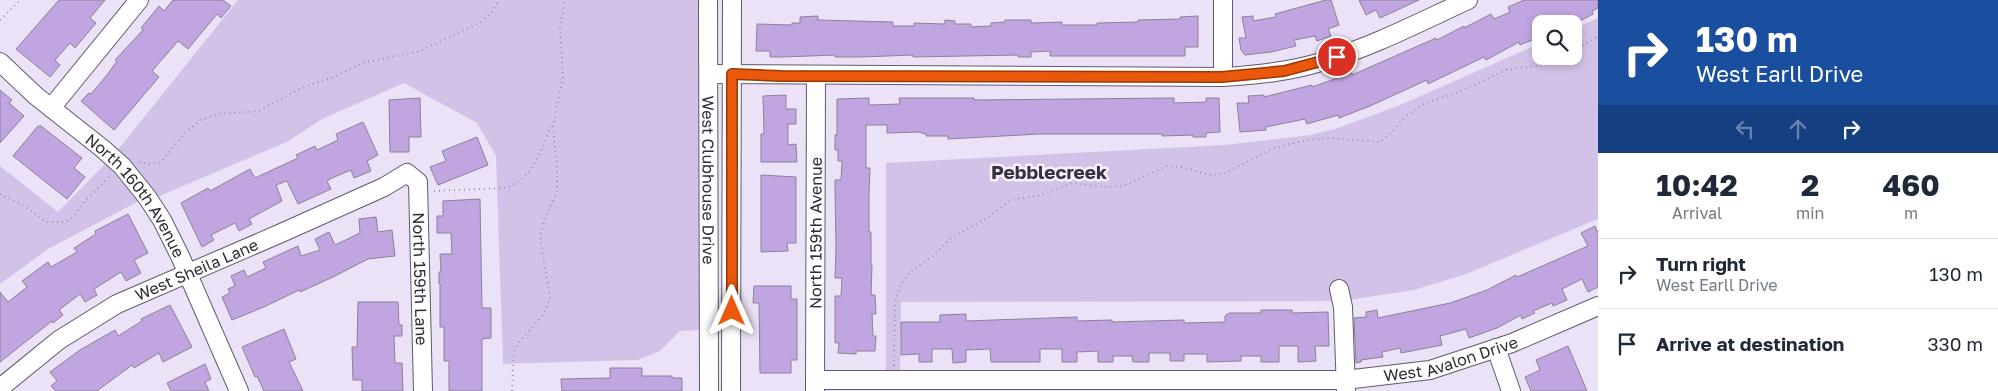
<!DOCTYPE html>
<style>
:root{--surface:#fff;--page:#f2f2f3;--text:#1f2937;--muted:#747a83;--line:#e0e1e3}
body{margin:0;font-family:"Golos Text",sans-serif;background:var(--page);color:var(--text);height:100vh;display:flex;flex-direction:column;font-size:19px;white-space:nowrap}
*{box-sizing:border-box;margin:0}
p{font-size:16px;color:var(--muted)}
.icon{flex:none;width:28px;height:28px;fill:none;stroke:currentColor;stroke-width:2;stroke-linecap:round;stroke-linejoin:round}
.map{position:relative;flex:1;overflow:hidden}
.sheet{display:flex;flex-direction:column;background:var(--surface);width:400px}
.sheet>*{flex:none}
.hud{background:#1a4fa0;color:#fff;overflow:hidden}
.tools{position:absolute;left:1532px;top:15px;display:grid;gap:10px}
.tools a{display:grid;place-items:center;width:50px;height:50px;border-radius:10px;background:var(--surface);box-shadow:0 2px 8px #0003;font-size:25px}
.pin{position:absolute;display:grid;place-items:center;width:42px;height:42px;color:#fff;margin:-21px;border:2px solid #fff;border-radius:50%;box-shadow:0 1px 5px #0007}
.me{position:absolute;width:55px;margin:-28px;rotate:0deg;stroke-linejoin:round;filter:drop-shadow(0 0 4px #0008)}
.turn{display:flex;align-items:center;gap:18px;height:105px;padding:0 15px;font-size:22px}
.turn .icon{width:65px;height:65px;stroke-width:2.5}
.turn b{display:block;font-size:35px;line-height:42px}
.lanes{display:flex;align-items:center;height:48px;padding:0 15px;background:#0003;justify-content:center;gap:25px;direction:ltr}
.lanes .off{opacity:.35}
.eta{display:flex;justify-content:space-evenly;align-items:center;height:85px;text-align:center}
.eta b{font-size:30px;font-weight:700;line-height:35px}
ul{padding:0;list-style:none}
li{display:flex;align-items:center;gap:15px;height:70px;padding:0 15px;border-top:1px solid var(--line)}
li div{flex:1}
li b{display:block;font-size:19px}
li em{font-style:normal}
main{display:flex;flex:1;min-height:0}
.map>svg:first-child{display:block}
.green{fill:#d3c2e8}
.building{fill:#c0a5e1;stroke:#8b8296}
.lines{fill:none;stroke-linecap:round;stroke-linejoin:round}
.minor-casing{stroke:#60596b;stroke-width:20}
.path{stroke:#9a93a2;stroke-width:2;stroke-dasharray:1 4;stroke-linecap:butt}
.minor{stroke:#fff;stroke-width:18}
.route-casing{stroke:#983908;stroke-width:12}
.route{stroke:#ea580c;stroke-width:9}
.labels{text-anchor:middle;dominant-baseline:central;stroke-width:5;stroke-linejoin:round;paint-order:stroke}
.street-label{font-size:16px;fill:#302c34;stroke:#f6f1fe}
.quarter-label{font-size:19px;font-weight:bold;fill:#383142;stroke:#f6f1fe}
</style>
<main>
<div class="map">
<svg width="1598" height="391" viewBox="0 0 1598 391">
<rect width="100%" height="100%" fill="#ebe2f7"/>
<g class="green">
<polygon points="238,0 701,0 701,330 680,331 660,351 638,360 503,364 496,156 477,123 404,83 322,119 287,142 157,197 117,151"/>
<polygon points="1598,18 1598,219 1466,274 1414,290 1342,301 901,302 900,372 886,372 886,163 1225,145 1311,135 1338,128 1400,105 1541,43 1541,56 1574,56 1574,29"/>
<polygon points="106,163 139,201 48,249 0,284 0,166 58,212"/>
</g>
<g class="building">
<polygon points="59,0 105,0 90,18 96,23 75,48 70,43 55,60 60,65 50,77 16,49"/>
<polygon points="173,0 223,0 231,6 221,18 217,14 188,49 178,41 152,71 159,77 114,130 81,101 89,93 91,94 107,75 117,61 115,60 143,30 141,28 159,6 164,11"/>
<polygon points="1326,0 1331,0 1339,25 1328,29 1331,36 1317,41 1315,36 1294,40 1296,46 1271,52 1245,55 1241,50 1239,38 1246,38 1242,17 1253,16 1253,21 1276,17 1275,14"/>
<polygon points="1359,0 1419,0 1380,18 1376,10 1366,15"/>
<polygon points="1524,0 1598,0 1598,8 1592,11 1593,14 1578,22 1575,16 1567,20 1565,17 1551,24 1541,24 1541,33 1536,36 1537,38 1520,45 1519,42 1486,60 1484,57 1428,84 1427,80 1370,106 1339,118 1338,115 1307,124 1305,119 1266,127 1266,130 1240,132 1237,103 1249,103 1248,96 1264,95 1264,97 1312,85 1312,87 1352,73 1352,75 1436,38 1437,40 1464,26 1464,28 1491,14 1494,19 1510,12 1508,7"/>
<polygon points="818,16 818,20 893,22 893,26 914,26 914,23 945,24 945,20 955,21 955,24 971,24 971,27 991,26 991,23 1005,22 1005,20 1031,20 1031,23 1062,22 1062,25 1097,25 1097,23 1138,22 1138,20 1180,19 1180,17 1198,16 1198,47 1185,47 1185,56 1050,56 1050,51 1031,52 1031,57 1018,57 1018,55 913,57 913,55 862,57 835,57 835,55 783,57 770,57 770,51 756,51 757,24 792,25 792,23 800,23 800,17"/>
<polygon points="0,90 12,100 9,103 24,116 0,143"/>
<polygon points="786,95 786,109 796,109 796,124 788,124 788,145 796,144 797,162 761,162 761,134 764,134 763,96"/>
<polygon points="420,98 421,137 409,137 409,152 390,152 389,100"/>
<polygon points="869,98 869,105 900,104 899,98 974,98 974,100 1174,98 1174,103 1206,102 1206,98 1219,98 1220,132 1206,133 1206,137 1193,137 1193,135 1162,136 1162,134 1040,134 948,139 948,136 926,136 926,134 918,132 887,133 887,125 866,125 866,168 870,168 869,195 869,232 871,232 871,265 872,265 871,295 875,295 876,314 872,314 873,336 876,336 875,351 856,351 856,354 838,353 839,343 835,343 835,296 841,296 842,278 835,278 836,247 835,188 835,180 841,180 842,161 838,161 838,150 835,150 835,135 837,135 837,99"/>
<polygon points="363,122 378,155 367,161 371,171 354,178 351,170 332,178 327,181 331,189 298,204 287,181 276,185 282,201 249,219 252,224 239,231 235,223 211,235 214,240 202,247 181,203 208,188 210,191 250,169 255,178 298,158 296,155 315,146 317,150 338,140 336,134"/>
<polygon points="38,126 41,126 82,158 74,168 85,177 67,199 13,156"/>
<polygon points="477,137 488,165 438,185 430,167 446,161 442,151"/>
<polygon points="761,175 796,177 796,243 787,243 788,251 761,252"/>
<polygon points="480,199 482,308 491,308 491,338 482,339 482,391 449,391 449,361 444,361 444,327 440,327 440,284 439,284 439,272 441,272 440,254 452,254 451,233 437,233 437,216 443,216 443,201"/>
<polygon points="128,214 148,253 134,260 141,273 126,281 121,272 94,289 97,295 85,302 80,294 59,310 63,315 53,323 52,321 0,362 0,292 8,302 27,287 22,281 48,262 51,267 77,252 74,248 96,234 95,231"/>
<polygon points="376,217 378,232 392,230 395,256 368,259 333,277 300,292 299,290 266,306 232,320 222,297 230,293 228,289 235,286 231,276 244,270 247,277 266,268 263,262 298,246 301,256 320,250 315,239 329,232 335,245 360,233 359,219"/>
<polygon points="1595,226 1598,233 1598,287 1588,292 1582,279 1562,289 1567,300 1553,306 1552,303 1533,311 1535,313 1522,319 1521,315 1497,328 1469,338 1466,329 1440,336 1442,345 1401,353 1400,348 1382,352 1383,357 1361,360 1361,362 1356,363 1354,318 1366,317 1366,312 1377,310 1378,318 1450,303 1487,290 1516,275 1517,277 1588,246 1581,233"/>
<polygon points="754,286 791,286 791,299 797,299 797,360 791,360 791,373 760,373 759,303 753,303"/>
<polygon points="358,302 398,302 399,325 402,325 402,336 394,336 395,363 402,363 403,391 362,391 362,380 353,380 352,347 357,347"/>
<polygon points="170,305 192,347 163,362 159,353 134,368 132,365 97,391 56,391 51,386 57,381 50,372 80,350 115,330 118,336 142,321 141,319"/>
<polygon points="1261,310 1292,310 1292,313 1328,312 1329,346 1315,346 1316,361 1298,362 1298,346 1279,346 1279,362 1261,362 1261,356 1241,356 1241,361 1207,362 1207,354 1184,354 1184,361 1170,361 1170,353 1149,353 1149,362 1133,362 1132,356 1113,356 1113,362 1098,362 1098,351 1077,352 1077,362 1062,362 1062,349 1040,349 1040,362 991,362 990,349 966,350 966,362 953,363 952,349 932,349 932,362 919,362 919,354 901,355 901,322 940,322 940,315 966,314 966,321 1077,317 1077,321 1112,320 1112,322 1184,320 1184,323 1225,322 1225,316 1229,313 1261,313"/>
<polygon points="284,329 296,359 289,362 303,391 264,391 257,376 255,377 242,347"/>
<polygon points="1568,346 1587,391 1531,391 1525,377 1540,370 1536,360"/>
<polygon points="205,364 211,379 205,382 209,391 171,391 167,383"/>
<polygon points="610,368 642,368 642,376 672,376 672,378 682,378 682,391 562,391 561,379 610,378"/>
</g>
<g class="lines">
<g class="minor-casing">
<g id="minor">
<path id="s1" d="M708,0l1,391"/>
<path id="s2" d="M0,62l36,34 67,53 19,17 25,31 15,23 18,36 59,135"/>
<path d="M709,74l514,3c32,-2 66,-5 98,-15 51,-15 99,-40 147,-62"/>
<polyline points="1223,77 1223,0"/>
<polyline points="51,108 139,0"/>
<polyline points="1339,289 1343,307 1346,391"/>
<polyline points="1496,348 1511,391"/>
<path id="s3" d="M815,380h530l85,-10 82,-27 86,-37"/>
<path id="s4" d="M0,388l59,-48 58,-36 162,-70 105,-47 23,-14 11,9 5,209"/>
<polyline points="731,391 732,0"/>
<path id="s5" d="M815,391l1,-315"/>
</g>
</g>
<g class="path">
<polyline points="0,20 20,0"/>
<polyline points="1574,51 1598,36"/>
<polyline points="139,162 149,164 161,162 185,133 201,120 218,114 259,111 299,89 336,76 362,63 420,51 481,22 492,12 499,0"/>
<path d="M434,191l71,-3c28,-8 37,-40 47,-65"/>
<polyline points="0,194 26,207 43,220 49,222 65,222 73,217 87,199 110,176"/>
<polyline points="894,366 895,303 901,284 911,271 933,256 952,237 986,219 1011,200 1041,195 1071,183 1106,187 1123,186 1167,166 1182,167 1209,175 1225,173 1274,148 1307,140 1330,138 1380,142 1389,135 1408,114 1426,103 1463,90 1506,70 1542,65 1565,56"/>
<polyline points="512,391 514,351 520,341 544,314 550,298 540,237 544,220 555,197 557,189 557,166 553,126 563,76 560,26 565,0"/>
</g>
<use href="#minor" class="minor"/>
</g>
<g class="lines">
<g class="route-casing">
<polyline id="route" points="732,311 732,74 781,76 1222,77 1284,71 1337,57"/>
</g>
<use href="#route" class="route"/>
</g>
<g class="labels">
<g class="street-label">
<text stroke="none"><textPath href="#s1" startOffset="180">West Clubhouse Drive</textPath></text>
<text stroke="none"><textPath href="#s2" startOffset="192">North 160th Avenue</textPath></text>
<text stroke="none"><textPath href="#s5" startOffset="158">North 159th Avenue</textPath></text>
<text stroke="none"><textPath href="#s4" startOffset="231">West Sheila Lane</textPath></text>
<text stroke="none"><textPath href="#s4" startOffset="574">North 159th Lane</textPath></text>
<text stroke="none"><textPath href="#s3" startOffset="638">West Avalon Drive</textPath></text>
</g>
<g class="quarter-label">
<text x="1049" y="171">Pebblecreek</text>
</g>
</g>
</svg>
<div class="tools">
<a><svg class="icon" aria-label="search" viewBox="0 0 24 24"><circle cx="10" cy="10" r="6"/><path d="M15 15l6 6"/></svg></a>
</div>
<div class="pin" style="left:1337px;top:57px;background:#d93025"><svg class="icon" aria-label="arrive" viewBox="0 0 24 24"><path d="M6 21V4h12l-3 4 3 4H6"/></svg></div>
<svg class="me" style="left:732px;top:311px" viewBox="-20 -20 40 40"><path d="M0-17L14 15 0 8-14 15z" fill="#ea580c" stroke="#fff" stroke-width="4"/></svg>
</div>
<section class="sheet">
<div class="hud">
<div class="turn"><svg class="icon" aria-label="right" viewBox="0 0 24 24"><path d="M7 20v-9h11M14 6l5 5-5 5"/></svg><div><b>130 m</b>West Earll Drive</div></div>
<div class="lanes"><svg class="icon off" aria-label="left" viewBox="0 0 24 24"><path d="M17 20v-9H6M10 6l-5 5 5 5"/></svg><svg class="icon off" aria-label="ahead" viewBox="0 0 24 24"><path d="M12 20V5M6 11l6-6 6 6"/></svg><svg class="icon" aria-label="right" viewBox="0 0 24 24"><path d="M7 20v-9h11M14 6l5 5-5 5"/></svg></div>
</div>
<div class="eta">
<div><b>10:42</b><p>Arrival</p></div>
<div><b>2</b><p>min</p></div>
<div><b>460</b><p>m</p></div>
</div>
<ul>
<li><svg class="icon" aria-label="right" viewBox="0 0 24 24"><path d="M7 20v-9h11M14 6l5 5-5 5"/></svg><div><b>Turn right</b><p>West Earll Drive</p></div><em>130 m</em></li>
<li><svg class="icon" aria-label="arrive" viewBox="0 0 24 24"><path d="M6 21V4h12l-3 4 3 4H6"/></svg><div><b>Arrive at destination</b></div><em>330 m</em></li>
</ul>
</section>
</main>
